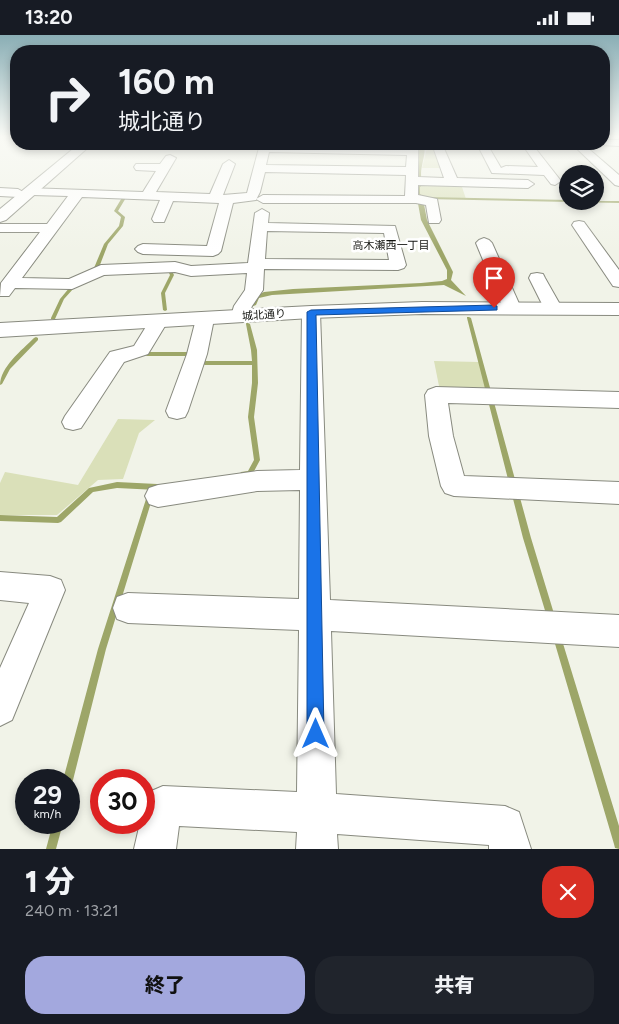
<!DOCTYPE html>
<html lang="ja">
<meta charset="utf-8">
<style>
:root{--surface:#171b24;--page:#20242c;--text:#f1f3f6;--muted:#9ea1a6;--accent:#a3a8de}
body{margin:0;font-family:Figtree,"Noto Sans JP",sans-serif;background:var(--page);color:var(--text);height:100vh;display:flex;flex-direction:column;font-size:19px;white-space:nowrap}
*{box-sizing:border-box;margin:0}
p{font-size:16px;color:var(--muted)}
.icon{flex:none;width:28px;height:28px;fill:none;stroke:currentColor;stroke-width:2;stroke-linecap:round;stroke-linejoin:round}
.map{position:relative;height:814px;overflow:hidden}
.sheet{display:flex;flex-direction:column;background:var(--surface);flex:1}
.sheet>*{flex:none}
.guide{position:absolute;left:10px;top:10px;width:600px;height:105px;border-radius:20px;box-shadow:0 2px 8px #0003;background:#171b24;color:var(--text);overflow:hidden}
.buttons{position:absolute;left:559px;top:130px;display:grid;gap:10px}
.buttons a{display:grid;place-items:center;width:45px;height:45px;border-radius:50%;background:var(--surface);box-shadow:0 2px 8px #0003;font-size:25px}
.speed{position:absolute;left:15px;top:734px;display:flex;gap:10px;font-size:25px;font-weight:700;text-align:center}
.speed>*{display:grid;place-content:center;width:65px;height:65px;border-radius:50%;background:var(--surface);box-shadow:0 2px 8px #0003;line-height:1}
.speed small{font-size:12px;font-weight:400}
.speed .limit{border:8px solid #d22;background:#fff;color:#111}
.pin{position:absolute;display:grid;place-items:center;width:42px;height:42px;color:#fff;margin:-51px -21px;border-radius:50% 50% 50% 0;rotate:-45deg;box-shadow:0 0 5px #0007}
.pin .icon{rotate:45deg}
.me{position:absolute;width:55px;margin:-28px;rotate:0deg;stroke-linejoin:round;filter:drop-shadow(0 0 4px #0008)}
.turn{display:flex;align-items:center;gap:18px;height:105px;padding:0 25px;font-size:22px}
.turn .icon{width:65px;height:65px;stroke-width:2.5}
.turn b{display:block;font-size:35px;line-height:42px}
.round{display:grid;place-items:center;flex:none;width:52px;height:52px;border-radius:20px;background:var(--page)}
.headline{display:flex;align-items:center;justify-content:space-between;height:85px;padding:0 25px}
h1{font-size:30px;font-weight:800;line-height:38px}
.cta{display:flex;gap:10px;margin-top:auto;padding:10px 25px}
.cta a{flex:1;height:58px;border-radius:20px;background:var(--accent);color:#111;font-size:20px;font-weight:800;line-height:58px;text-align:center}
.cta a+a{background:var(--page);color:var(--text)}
.status{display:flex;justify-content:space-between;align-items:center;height:35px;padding:0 25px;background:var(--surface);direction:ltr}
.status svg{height:14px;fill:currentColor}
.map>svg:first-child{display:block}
.green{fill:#dae0b9}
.water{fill:#9da668}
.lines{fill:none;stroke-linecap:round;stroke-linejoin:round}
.stream{fill:#9da668;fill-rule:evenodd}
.street-casing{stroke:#888a7f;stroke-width:2}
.secondary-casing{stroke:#888a7f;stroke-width:2}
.highway-casing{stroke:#888a7f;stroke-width:2}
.street{fill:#fff;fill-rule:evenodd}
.secondary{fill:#fff;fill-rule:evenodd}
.highway{fill:#fff;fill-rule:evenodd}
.route{fill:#1a73e8;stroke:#114b97}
.labels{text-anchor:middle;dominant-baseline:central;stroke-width:5;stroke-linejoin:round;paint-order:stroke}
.far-neighbourhood-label{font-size:11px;fill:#131410;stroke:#fff}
.far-street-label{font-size:11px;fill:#131410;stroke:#fff}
</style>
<div class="status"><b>13:20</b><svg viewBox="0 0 49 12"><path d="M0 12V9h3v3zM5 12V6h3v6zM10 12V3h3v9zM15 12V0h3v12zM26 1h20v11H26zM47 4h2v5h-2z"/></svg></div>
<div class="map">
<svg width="619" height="814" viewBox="0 0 619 814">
<rect width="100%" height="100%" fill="#f1f3e8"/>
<g class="green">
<polygon points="428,109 434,109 444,133 422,133"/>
<polygon points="421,148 461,149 466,164 418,163 417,155"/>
<polygon points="434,326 479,327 488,357 440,356"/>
<polygon points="118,384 155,385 139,398 123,444 98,445 57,480 0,480 0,448 5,437 78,450"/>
</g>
<path class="water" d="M419,109h5c3,14 -7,26 -1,40l-3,3v7l6,4 -3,1 4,21 26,52 -2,8 15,16 -22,-11 -172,10 -13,3 -3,7 -5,2 3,-10 10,-5 29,-3 128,-6 21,-2 5,-2v-9l-26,-50 -4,-22 -1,-34z"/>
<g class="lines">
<g class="stream">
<polygon points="549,109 619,109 619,111 550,110"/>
<polygon points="125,160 127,161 118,176 125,182 123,191 108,209 98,235 88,237 88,235 94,233 104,209 119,191 121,182 114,176 123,161"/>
<polygon points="426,162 568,165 568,166 619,166 619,168 425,164 424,163"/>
<polygon points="162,234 171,234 174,240 165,258 167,275 165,276 163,275 161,258 170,240 168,236 162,236"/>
<polygon points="70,252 74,253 64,264 55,284 51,284 51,283 60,264"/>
<polygon points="467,282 469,282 471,283 531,503 555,582 554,585 551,586 548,585 547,582 523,503 467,283"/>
<polygon points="246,288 248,288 250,289 257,315 258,348 254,382 260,425 252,440 243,442 241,441 240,439 241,437 248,436 254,425 248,382 252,348 252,330 205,330 188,321 147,321 137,316 140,314 148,317 189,317 206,326 252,326 251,315 246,289"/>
<path d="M36,302l2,1v2l-28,29 -8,15 -2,1c0,-18 22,-35 34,-47z"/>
<polygon points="117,447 157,449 159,450 160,452 159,454 157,455 117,453 93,457 61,487 58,488 0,486 0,480 57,482 89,453"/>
<polygon points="150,458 152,459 153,461 106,614 73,745 72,749 69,750 69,745 63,745 98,614 147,461 148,459"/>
<polygon points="557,598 560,599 561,602 619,791 619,814 615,813 614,809 553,602 554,599"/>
<polygon points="53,788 63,788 56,814 46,814"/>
</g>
<g class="street-casing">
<g id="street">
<polygon points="604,105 619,105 619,111 600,110 599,109 604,109"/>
<path d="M260,109h10v2l137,2 1,-4h10v33l26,1 -12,-34h10l15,34 71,2 6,4 -6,4 -110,-3v10l19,4 4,21 -2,3h-10l-3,-18 -10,-2h-153l-7,-4 7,-4 142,1 1,-21 -141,-3 -5,20 -4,8 -23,3 -12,48 -3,3 -5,2 -70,-2 -5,-2 -3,-3 3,-3 5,-2 64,2 12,-43 -46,-2 -9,21h-10l-2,-3 8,-19 -78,-3 -60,81 47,1 32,-14 74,-3 16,4 57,-3 7,-50 7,-4 7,4 -1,10 127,3 11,39 -2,3 -6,2 -134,-1 -1,21 -11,16 -6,14 -6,1 -6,-1 -3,-4 3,-10 11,-16 2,-17 -56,3 -16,-4 -71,3 -32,14 -57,-1 -6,8h-9l1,-13 39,-51h-40v-8h47l21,-28 -36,-1 -6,-4 1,-3 116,4 13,-21 -20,-1 -2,-3 2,-3h24l6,-8 4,-1 6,3 -20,34 54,2 13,-30 6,-4 6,4 -12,31 24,-2zM269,117l138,3 -1,12 -140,-2zM267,196l117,2 5,27 -124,-1z"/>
<polygon points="477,109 487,109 501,133 506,131 538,132 522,109 532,109 561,146 555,150 551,149 544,140 492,138"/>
<polygon points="572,109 583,109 619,140 619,151 615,150"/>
<polygon points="0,153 18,154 25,158 18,162 0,161"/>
<polygon points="579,186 584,187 619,235 619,252 613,251 572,190 574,187"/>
<polygon points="484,203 489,205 492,208 521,273 518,277 512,278 506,277 503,273 476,208 479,205"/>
<polygon points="537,238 543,239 545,243 562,273 559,277 553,278 547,277 544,273 529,243 531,239"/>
<polygon points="311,272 317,273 320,277 330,565 619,580 619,612 331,596 336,759 505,771 519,777 531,814 489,814 489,810 337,799 338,814 296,814 297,797 179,791 176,814 134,814 140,788 144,788 144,770 149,757 163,751 297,757 299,595 128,588 117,584 113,573 117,562 128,558 299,564 300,455 257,456 158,472 149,469 145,461 149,453 158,450 257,436 300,435 302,277 305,273"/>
<polygon points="205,278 212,280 214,284 207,319 188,376 185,382 177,384 169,382 166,376 187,319 196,284 198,280"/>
<polygon points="159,280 166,282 168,286 148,319 124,327 81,393 73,395 65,393 62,387 65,381 110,317 134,311 152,282"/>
<polygon points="436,352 619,357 619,373 448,368 453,401 464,441 619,447 619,469 454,461 445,458 441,451 429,401 425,360 428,355"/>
<polygon points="0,537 50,541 61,545 65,555 12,685 0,691 0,633 29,568 0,565"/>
</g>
</g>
<g class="secondary-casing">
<polygon id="secondary" points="422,267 619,268 619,280 422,279 311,283 0,302 0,288 311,271"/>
</g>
<g class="highway-casing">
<polygon id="highway" points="79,109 92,109 6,185 0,187 0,174"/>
</g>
<use href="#street" class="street"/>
<use href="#secondary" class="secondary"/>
<use href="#highway" class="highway"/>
</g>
<linearGradient id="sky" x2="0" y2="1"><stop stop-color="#8aaeb5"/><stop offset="0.47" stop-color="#f9faf5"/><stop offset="1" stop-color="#f9faf5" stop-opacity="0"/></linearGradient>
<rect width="619" height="216" fill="url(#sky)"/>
<polygon class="route" points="494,270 497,271 497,275 316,280 324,699 322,705 316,707 309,705 307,699 307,277 311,275"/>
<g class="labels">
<g class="far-neighbourhood-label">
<text x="391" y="210">高木瀬西一丁目</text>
</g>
<g class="far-street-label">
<text transform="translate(264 280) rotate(-4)">城北通り</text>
</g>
</g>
</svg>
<div class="buttons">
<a><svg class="icon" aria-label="layers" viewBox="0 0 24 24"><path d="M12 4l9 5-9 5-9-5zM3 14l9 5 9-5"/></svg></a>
</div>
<div class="speed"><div>29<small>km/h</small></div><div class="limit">30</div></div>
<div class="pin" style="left:494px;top:273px;background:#d93025"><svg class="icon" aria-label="arrive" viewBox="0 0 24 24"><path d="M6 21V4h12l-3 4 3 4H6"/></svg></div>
<svg class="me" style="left:316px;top:699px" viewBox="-20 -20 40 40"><path d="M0-17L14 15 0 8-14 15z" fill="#1a73e8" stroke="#fff" stroke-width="4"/></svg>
<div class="guide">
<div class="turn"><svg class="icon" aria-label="right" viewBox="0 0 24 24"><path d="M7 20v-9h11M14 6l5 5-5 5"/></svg><div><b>160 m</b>城北通り</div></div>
</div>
</div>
<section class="sheet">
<div class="headline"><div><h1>1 分</h1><p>240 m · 13:21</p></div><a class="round" style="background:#d93025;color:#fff"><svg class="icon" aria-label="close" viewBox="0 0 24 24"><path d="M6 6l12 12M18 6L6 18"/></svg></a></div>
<div class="cta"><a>終了</a><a>共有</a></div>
</section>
